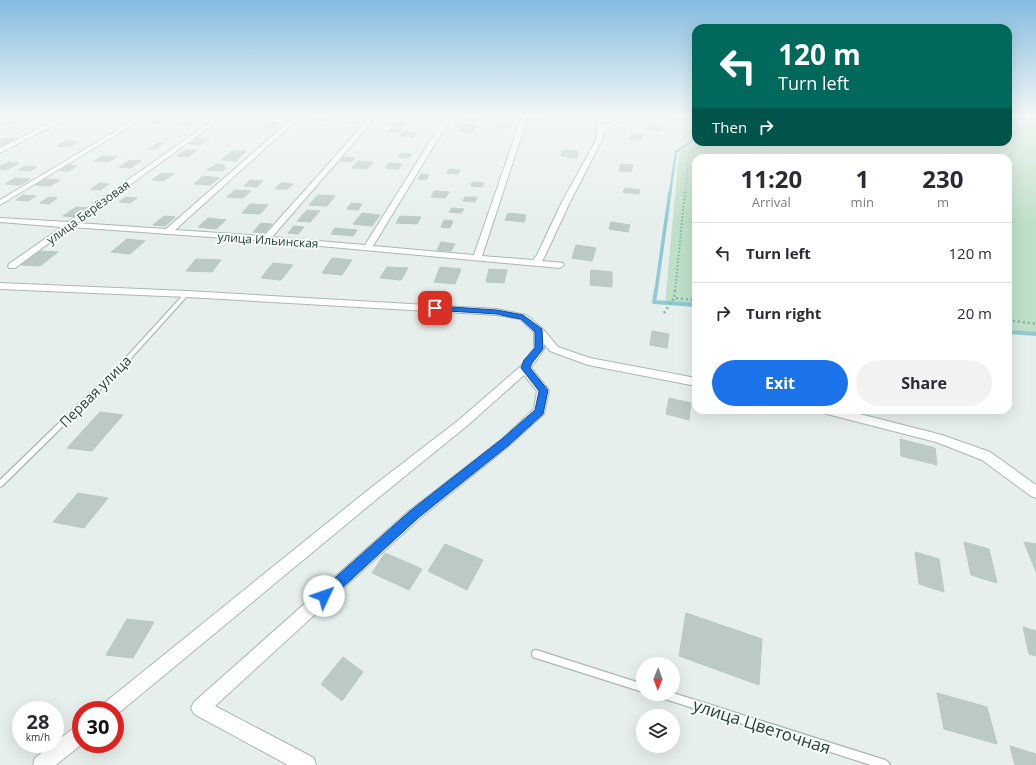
<!DOCTYPE html>
<meta charset="utf-8">
<style>
:root{--surface:#fff;--page:#f2f2f3;--text:#2b2b33;--muted:#7c7c81;--line:#e1e1e2;--accent:#1a73e8}
body{margin:0;font-family:"Open Sans",sans-serif;background:var(--page);color:var(--text);height:100vh;display:flex;flex-direction:column;font-size:15px;white-space:nowrap}
*{box-sizing:border-box;margin:0}
p{font-size:13px;color:var(--muted)}
.icon{flex:none;width:22px;height:22px;fill:none;stroke:currentColor;stroke-width:2;stroke-linecap:round;stroke-linejoin:round}
.map{position:relative;flex:1;overflow:hidden}
.drawer{position:absolute;left:692px;top:154px;width:320px;height:260px;display:flex;flex-direction:column;background:var(--surface);border-radius:12px;box-shadow:0 4px 16px #0002}
.drawer>*{flex:none}
.banner{position:absolute;left:692px;top:24px;width:320px;height:122px;border-radius:12px;box-shadow:0 4px 16px #0002;background:#00695c;color:#fff;overflow:hidden}
.needle{width:26px;rotate:181deg}
.tools{position:absolute;left:636px;top:657px;display:grid;gap:8px}
.tools a{display:grid;place-items:center;width:44px;height:44px;border-radius:50%;background:var(--surface);box-shadow:0 4px 16px #0002;font-size:20px}
.speed{position:absolute;left:12px;top:701px;display:flex;gap:8px;font-size:20px;font-weight:700;text-align:center}
.speed>*{display:grid;place-content:center;width:52px;height:52px;border-radius:50%;background:var(--surface);box-shadow:0 4px 16px #0002;line-height:1}
.speed small{font-size:10px;font-weight:400}
.speed .limit{border:6px solid #d22;background:#fff;color:#111}
.pin{position:absolute;display:grid;place-items:center;width:34px;height:34px;color:#fff;margin:-17px;border-radius:8px;box-shadow:0 2px 6px #0006}
.me{position:absolute;width:44px;margin:-22px;rotate:48deg;stroke-linejoin:round;filter:drop-shadow(0 0 3px #0008)}
.turn{display:flex;align-items:center;gap:14px;height:84px;padding:0 20px;font-size:18px}
.turn .icon{width:52px;height:52px;stroke-width:2.5}
.turn b{display:block;font-size:28px;line-height:34px}
.then{display:flex;align-items:center;height:38px;padding:0 20px;background:#0003;gap:8px;font-size:15px}
.eta{display:flex;justify-content:space-evenly;align-items:center;height:68px;text-align:center}
.eta b{font-size:24px;font-weight:700;line-height:28px}
.action{display:flex;gap:8px;margin-top:auto;padding:8px 20px}
.action a{flex:1;height:46px;border-radius:24px;background:var(--accent);color:#fff;font-size:16px;font-weight:700;line-height:46px;text-align:center}
.action a+a{background:var(--page);color:var(--text)}
ul{padding:0;list-style:none}
li{display:flex;align-items:center;gap:12px;height:60px;padding:0 20px;border-top:1px solid var(--line)}
li div{flex:1}
li b{display:block;font-size:15px}
li em{font-style:normal}
.map>svg:first-child{display:block}
.green{fill:#bfe0c8}
.lines{fill:none;stroke-linecap:round;stroke-linejoin:round}
.stream-far2{stroke:#8ec9d4;stroke-width:2.5}
.stream-far1{stroke:#8ec9d4;stroke-width:3.5}
.stream{stroke:#8ec9d4;stroke-width:4}
.building{fill:#bbcac4;stroke:#b8c9c2}
.lane-casing{stroke:#a8b8b2;stroke-width:2.5}
.street-casing{stroke:#a8b8b2;stroke-width:2}
.path-far2{stroke:#86b3a5;stroke-width:1.5;stroke-dasharray:1 2;stroke-linecap:butt}
.path-far1{stroke:#86b3a5;stroke-width:2;stroke-dasharray:1.5 2;stroke-linecap:butt}
.path{stroke:#86b3a5;stroke-width:2.5;stroke-dasharray:2 3;stroke-linecap:butt}
.lane{fill:#fff;fill-rule:evenodd}
.street{fill:#fff;fill-rule:evenodd}
.route{fill:#1a73e8;stroke:#114b97}
.labels{text-anchor:middle;dominant-baseline:central;stroke-width:4;stroke-linejoin:round;paint-order:stroke}
.far-street-label{font-size:12px;fill:#24423a;stroke:#f7fbf9}
.street-label{font-size:14px;fill:#24423a;stroke:#f7fbf9}
.near-street-label{font-size:17px;fill:#24423a;stroke:#f7fbf9}
</style>
<div class="map">
<svg width="1036" height="765" viewBox="0 0 1036 765">
<rect width="100%" height="100%" fill="#e6efeb"/>
<polygon class="green" points="1008,116 1036,116 1036,335 1008,333 1008,158 696,158 696,307 665,304 679,153 696,142 1008,142"/>
<g class="lines">
<polyline class="stream-far2" points="670,193 676,152 696,138"/>
<polyline class="stream-far1" points="656,291 670,192"/>
<g class="stream">
<polyline points="656,290 654,302 696,305"/>
<polyline points="1008,332 1036,334"/>
</g>
</g>
<g class="building">
<polygon points="321,116 332,117 327,121 316,120"/>
<polygon points="418,116 432,116 429,120 415,119"/>
<polygon points="464,116 477,117 475,121 461,120"/>
<polygon points="529,117 539,118 538,122 527,121"/>
<polygon points="13,118 22,119 11,124 2,123"/>
<polygon points="158,118 169,118 162,123 151,123"/>
<polygon points="352,119 361,120 357,124 348,124"/>
<polygon points="188,120 198,120 191,125 181,124"/>
<polygon points="270,122 280,122 275,128 263,127"/>
<polygon points="392,122 404,123 401,127 389,126"/>
<polygon points="499,123 513,124 511,128 496,127"/>
<polygon points="463,124 477,125 473,132 459,131"/>
<polygon points="652,125 664,129 658,132 646,128"/>
<polygon points="391,128 402,129 398,133 388,132"/>
<polygon points="403,131 417,132 414,137 399,136"/>
<polygon points="632,133 643,134 641,140 630,139"/>
<polygon points="5,138 15,139 3,145 0,145 0,141"/>
<polygon points="198,138 209,139 200,145 189,144"/>
<polygon points="65,141 79,142 70,147 57,146"/>
<polygon points="157,143 164,143 156,149 149,149"/>
<polygon points="186,150 197,150 188,157 177,156"/>
<polygon points="562,150 578,151 577,158 561,156"/>
<polygon points="232,151 246,151 236,161 222,160"/>
<polygon points="401,153 412,154 409,158 398,157"/>
<polygon points="102,156 117,157 108,162 94,161"/>
<polygon points="344,157 355,158 351,162 341,161"/>
<polygon points="130,160 141,161 130,168 119,167"/>
<polygon points="358,161 373,162 367,169 352,168"/>
<polygon points="8,162 19,163 6,170 0,169 0,166"/>
<polygon points="389,163 402,164 398,169 385,168"/>
<polygon points="217,164 225,165 222,167 226,168 222,171 206,170"/>
<polygon points="621,164 633,165 631,172 619,171"/>
<polygon points="68,165 77,166 69,171 60,171"/>
<polygon points="25,166 37,167 30,171 18,170"/>
<polygon points="449,169 460,170 458,174 447,173"/>
<polygon points="162,173 174,174 163,181 152,180"/>
<polygon points="421,174 429,175 426,180 418,179"/>
<polygon points="203,176 219,178 210,185 194,184"/>
<polygon points="15,178 30,179 20,185 5,184"/>
<polygon points="45,179 60,180 50,186 35,185"/>
<polygon points="250,180 263,181 257,187 244,186"/>
<polygon points="472,182 484,183 482,187 471,186"/>
<polygon points="100,183 109,184 100,190 91,189"/>
<polygon points="281,183 293,184 287,189 275,189"/>
<polygon points="625,188 640,190 639,194 623,192"/>
<polygon points="235,190 251,191 243,198 227,197"/>
<polygon points="434,191 449,192 445,198 431,197"/>
<polygon points="23,195 36,196 28,201 16,200"/>
<polygon points="318,195 335,196 327,206 309,205"/>
<polygon points="49,197 57,198 49,204 40,203"/>
<polygon points="126,197 137,198 130,203 119,202"/>
<polygon points="465,197 477,197 475,202 463,201"/>
<polygon points="351,203 362,204 358,210 347,209"/>
<polygon points="250,204 268,205 260,214 242,213"/>
<polygon points="76,207 89,208 76,217 63,216"/>
<polygon points="452,208 464,209 461,213 449,212"/>
<polygon points="307,210 320,211 310,222 297,221"/>
<polygon points="362,213 380,215 372,226 353,224"/>
<polygon points="508,213 526,215 524,222 505,220"/>
<polygon points="164,216 175,217 165,226 153,225"/>
<polygon points="400,216 421,217 417,224 396,223"/>
<polygon points="208,218 226,220 216,229 198,227"/>
<polygon points="444,220 453,221 450,228 441,227"/>
<polygon points="611,222 630,225 628,232 609,229"/>
<polygon points="261,223 272,224 264,233 253,232"/>
<polygon points="294,226 304,227 298,234 288,233"/>
<polygon points="335,228 357,230 353,236 331,234"/>
<polygon points="127,239 145,241 130,254 111,252"/>
<polygon points="441,242 455,244 451,251 437,250"/>
<polygon points="576,245 596,248 592,261 572,258"/>
<polygon points="40,251 58,252 40,266 21,265"/>
<polygon points="332,258 352,260 342,275 322,273"/>
<polygon points="196,259 221,260 212,272 186,271"/>
<polygon points="273,263 293,265 281,280 261,278"/>
<polygon points="387,267 408,268 401,280 380,278"/>
<polygon points="440,267 461,269 455,284 434,282"/>
<polygon points="489,269 507,270 504,283 486,282"/>
<polygon points="591,270 612,272 612,287 590,285"/>
<polygon points="652,331 669,334 667,348 650,345"/>
<polygon points="669,398 691,403 689,420 666,414"/>
<polygon points="100,412 123,415 92,451 67,448"/>
<polygon points="900,439 935,448 937,465 901,456"/>
<polygon points="78,493 108,498 84,528 53,522"/>
<polygon points="964,542 989,549 997,583 971,575"/>
<polygon points="1024,542 1036,544 1036,572"/>
<polygon points="445,544 483,560 467,590 428,571"/>
<polygon points="915,552 939,559 944,592 919,584"/>
<polygon points="385,553 422,569 409,590 372,573"/>
<polygon points="686,613 762,639 759,685 679,656"/>
<polygon points="127,619 154,622 133,658 106,655"/>
<polygon points="1023,627 1036,631 1036,656 1029,654"/>
<polygon points="343,657 363,672 342,701 321,684"/>
<polygon points="937,693 987,707 997,744 944,729"/>
<polygon points="1010,746 1036,754 1036,765 1015,765"/>
</g>
<g class="lines">
<g class="lane-casing">
<g id="lane">
<polygon points="185,293 187,293 189,294 124,366 2,486 0,487 0,480 120,364"/>
<polygon points="536,650 643,684 643,692 536,658 533,657 532,654 533,651"/>
<polygon points="673,693 885,760 888,762 890,765 871,765 662,698 659,697 658,694 673,694"/>
</g>
</g>
<g class="street-casing">
<g id="street">
<polygon points="64,116 71,116 0,153 0,148"/>
<polygon points="141,116 147,116 0,205 0,200"/>
<path d="M219,116h6l-148,107 89,6 129,-113h6l-126,114 89,6 107,-120h6l-105,121 93,8 81,-129h6l-79,130 101,9 48,-139h6l-46,140 51,4 4,-5 24,-51 35,-64 3,-24h6l-1,9 22,-9h7c-12,9 -29,6 -31,24l-33,64 -24,52 -3,5 21,2 1,2 -4,3 -294,-27 -195,-14 -56,41h-6l-1,-2 1,-2 53,-37 -62,-5v-4l68,4z"/>
<polygon points="0,283 187,291 497,309 526,315 543,329 558,347 590,358 696,378 696,386 588,365 550,351 544,344 544,349 531,368 549,390 544,414 510,445 419,519 215,706 314,758 316,765 288,765 194,714 191,708 194,702 409,511 502,439 534,409 537,391 524,375 468,425 378,498 115,716 115,710 100,710 103,704 368,490 460,419 521,366 534,348 534,332 520,319 497,315 187,297 0,289"/>
<polygon points="821,410 844,410 942,435 990,452 1036,485 1036,498 1031,496 982,460 936,442 827,414 823,413"/>
<polygon points="81,724 82,744 56,765 33,765 35,758 75,727"/>
</g>
</g>
<g class="path-far2">
<polyline points="1008,177 1018,116"/>
<polyline points="685,193 689,154 705,142"/>
</g>
<polyline class="path-far1" points="675,291 685,192"/>
<g class="path">
<polyline points="675,290 674,298 696,300"/>
<polyline points="664,313 674,298"/>
<polyline points="1008,320 1036,324"/>
</g>
<use href="#lane" class="lane"/>
<use href="#street" class="street"/>
</g>
<linearGradient id="sky" x2="0" y2="1"><stop stop-color="#84bce0"/><stop offset="0.52" stop-color="#f4f8f6"/><stop offset="1" stop-color="#f4f8f6" stop-opacity="0"/></linearGradient>
<rect width="1036" height="223" fill="url(#sky)"/>
<polygon class="route" points="435,306 497,310 523,315 542,329 543,349 532,363 530,368 548,390 543,414 509,445 418,518 328,601 324,602 319,601 318,596 319,592 410,511 502,439 535,410 539,391 521,368 524,360 535,348 535,332 521,319 510,317 497,314 432,310 432,307"/>
<g class="labels">
<g class="far-street-label">
<text transform="translate(88 212) rotate(-36)">улица Берёзовая</text>
<text transform="translate(268 240) rotate(4)">улица Ильинская</text>
</g>
<g class="street-label">
<text transform="translate(95 391) rotate(-45)">Первая улица</text>
</g>
<g class="near-street-label">
<text transform="translate(762 726) rotate(18)">улица Цветочная</text>
</g>
</g>
</svg>
<div class="tools">
<a><svg class="needle" viewBox="-14 -14 28 28"><path d="M0-13l5 13h-10z" fill="#e53935"/><path d="M0 13l5-13h-10z" fill="#7c7c81"/></svg></a>
<a><svg class="icon" aria-label="layers" viewBox="0 0 24 24"><path d="M12 4l9 5-9 5-9-5zM3 14l9 5 9-5"/></svg></a>
</div>
<div class="speed"><div>28<small>km/h</small></div><div class="limit">30</div></div>
<div class="pin" style="left:435px;top:308px;background:#d93025"><svg class="icon" aria-label="arrive" viewBox="0 0 24 24"><path d="M6 21V4h12l-3 4 3 4H6"/></svg></div>
<svg class="me" style="left:324px;top:596px" viewBox="-20 -20 40 40"><circle r="19" fill="#fff"/><path d="M0-13L10 11 0 6-10 11z" fill="#1a73e8"/></svg>
<div class="banner">
<div class="turn"><svg class="icon" aria-label="left" viewBox="0 0 24 24"><path d="M17 20v-9H6M10 6l-5 5 5 5"/></svg><div><b>120 m</b>Turn left</div></div>
<div class="then">Then<svg class="icon" aria-label="right" viewBox="0 0 24 24"><path d="M7 20v-9h11M14 6l5 5-5 5"/></svg></div>
</div>
<section class="drawer">
<div class="eta">
<div><b>11:20</b><p>Arrival</p></div>
<div><b>1</b><p>min</p></div>
<div><b>230</b><p>m</p></div>
</div>
<ul>
<li><svg class="icon" aria-label="left" viewBox="0 0 24 24"><path d="M17 20v-9H6M10 6l-5 5 5 5"/></svg><div><b>Turn left</b></div><em>120 m</em></li>
<li><svg class="icon" aria-label="right" viewBox="0 0 24 24"><path d="M7 20v-9h11M14 6l5 5-5 5"/></svg><div><b>Turn right</b></div><em>20 m</em></li>
</ul>
<div class="action"><a>Exit</a><a>Share</a></div>
</section>
</div>
